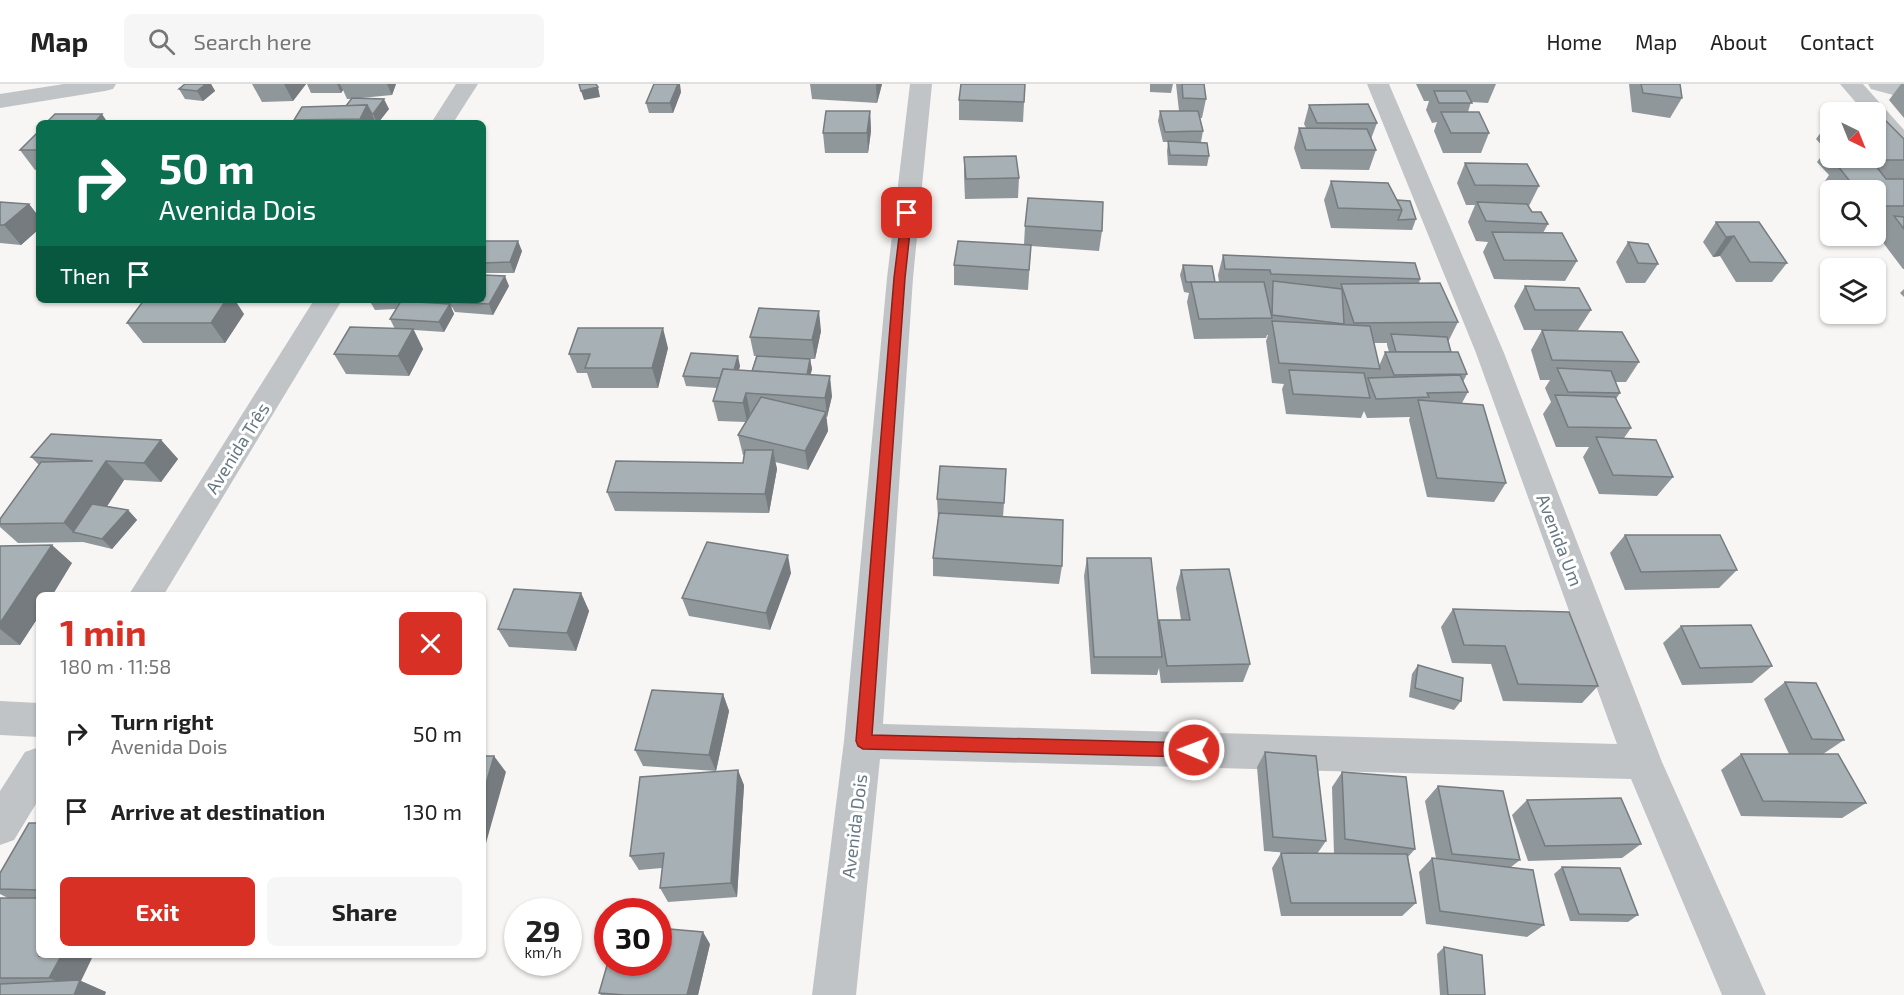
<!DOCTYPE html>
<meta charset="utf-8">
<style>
:root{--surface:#fff;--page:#f6f6f6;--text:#222;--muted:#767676;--line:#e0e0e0;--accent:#d93025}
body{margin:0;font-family:"Exo 2",sans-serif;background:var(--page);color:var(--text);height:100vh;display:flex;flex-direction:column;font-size:22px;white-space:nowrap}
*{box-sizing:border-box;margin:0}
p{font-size:20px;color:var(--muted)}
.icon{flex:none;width:33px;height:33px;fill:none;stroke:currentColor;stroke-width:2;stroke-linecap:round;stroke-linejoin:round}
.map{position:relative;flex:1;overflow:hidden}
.details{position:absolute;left:36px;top:508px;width:450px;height:366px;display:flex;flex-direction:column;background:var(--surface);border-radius:9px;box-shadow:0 2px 4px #0004}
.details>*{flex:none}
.banner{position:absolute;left:36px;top:36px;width:450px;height:183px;border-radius:9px;box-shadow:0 2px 4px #0004;background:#0b6e4f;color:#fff;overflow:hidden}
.needle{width:39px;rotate:137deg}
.controls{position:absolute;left:1820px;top:18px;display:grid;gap:12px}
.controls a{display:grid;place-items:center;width:66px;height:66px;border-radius:9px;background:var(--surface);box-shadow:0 2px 4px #0004;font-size:30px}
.speed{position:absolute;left:504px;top:814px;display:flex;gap:12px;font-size:30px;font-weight:700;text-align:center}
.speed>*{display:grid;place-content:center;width:78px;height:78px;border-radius:50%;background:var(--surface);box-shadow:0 2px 4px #0004;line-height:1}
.speed small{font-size:15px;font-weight:400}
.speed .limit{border:9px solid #d22;background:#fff;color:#111}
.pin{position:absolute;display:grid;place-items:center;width:51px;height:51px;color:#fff;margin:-26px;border-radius:12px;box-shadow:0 3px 9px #0006}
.me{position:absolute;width:66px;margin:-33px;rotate:271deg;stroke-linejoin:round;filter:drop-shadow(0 0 4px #0008)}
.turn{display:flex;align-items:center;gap:21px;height:126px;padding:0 24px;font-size:27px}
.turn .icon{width:78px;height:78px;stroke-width:2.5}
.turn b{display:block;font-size:42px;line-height:51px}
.then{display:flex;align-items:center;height:57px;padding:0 24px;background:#0003;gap:12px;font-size:22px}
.round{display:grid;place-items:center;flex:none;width:63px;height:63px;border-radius:9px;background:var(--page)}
.head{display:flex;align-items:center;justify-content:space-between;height:102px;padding:0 24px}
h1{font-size:36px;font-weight:700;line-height:45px;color:var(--accent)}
.action{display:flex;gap:12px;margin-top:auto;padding:12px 24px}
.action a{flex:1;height:69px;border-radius:9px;background:var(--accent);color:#fff;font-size:24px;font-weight:700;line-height:69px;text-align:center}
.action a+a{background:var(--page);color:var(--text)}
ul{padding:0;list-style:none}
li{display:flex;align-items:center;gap:18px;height:78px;padding:0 24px}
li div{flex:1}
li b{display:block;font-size:22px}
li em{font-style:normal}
header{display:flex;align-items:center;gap:36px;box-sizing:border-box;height:84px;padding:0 30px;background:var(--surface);border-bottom:2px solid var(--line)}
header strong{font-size:28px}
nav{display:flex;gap:33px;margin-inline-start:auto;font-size:21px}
.search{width:420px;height:54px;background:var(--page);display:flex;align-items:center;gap:15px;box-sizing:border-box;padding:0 21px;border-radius:9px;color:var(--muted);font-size:22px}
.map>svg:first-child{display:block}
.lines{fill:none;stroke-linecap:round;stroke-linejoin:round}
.minor{fill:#c0c4c7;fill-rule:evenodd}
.tertiary{fill:#c0c4c7;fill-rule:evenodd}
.wall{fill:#90979b;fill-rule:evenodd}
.shaded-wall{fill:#757b7e}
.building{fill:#a7b0b4;stroke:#757b7e;stroke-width:1.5}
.route{fill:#d93025;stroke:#8d1f18;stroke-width:1.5}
.labels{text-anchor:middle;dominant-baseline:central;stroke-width:6;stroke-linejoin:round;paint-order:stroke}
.street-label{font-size:18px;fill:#677983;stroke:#fff}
</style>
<header>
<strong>Map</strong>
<div class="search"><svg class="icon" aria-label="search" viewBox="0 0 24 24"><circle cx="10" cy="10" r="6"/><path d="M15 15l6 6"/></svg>Search here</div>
<nav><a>Home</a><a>Map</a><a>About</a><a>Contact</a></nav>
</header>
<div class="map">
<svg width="1904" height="911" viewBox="0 0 1904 911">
<rect width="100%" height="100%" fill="#f7f6f4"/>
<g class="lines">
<g class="minor">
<polygon points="456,0 478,0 453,39 431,39"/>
<polygon points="910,0 932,0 913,194 883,640 1617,660 1476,269 1367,0 1389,0 1504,269 1662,678 1766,911 1722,911 1631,695 880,675 856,911 812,911 844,657 887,194"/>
<polygon points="1840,0 1863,0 1904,46 1904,67 1896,65 1875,41 1875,28 1864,28"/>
<polygon points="314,216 342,216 163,512 128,512"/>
<polygon points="0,617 39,619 39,653 0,651"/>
<polygon points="39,663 39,715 14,756 0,761 0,707 25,668"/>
</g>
<g class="tertiary">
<polygon points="64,0 116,0 113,5 105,7 0,24 0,10"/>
<polygon points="1868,0 1904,0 1904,14 1871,5"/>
</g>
</g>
<g class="wall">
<polygon points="185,0 211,0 215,7 203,17 185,15 179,5"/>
<polygon points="252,0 306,0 293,17 262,18"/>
<polygon points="307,0 396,0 392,11 361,14 389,25 378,39 295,39 294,36 346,22 351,15 347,15 343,6 341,9 311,9"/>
<polygon points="810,0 882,0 877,19 812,15"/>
<polygon points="1025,0 1023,38 959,36 959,16"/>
<polygon points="1150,0 1173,0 1171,9 1150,8"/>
<polygon points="1176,0 1204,0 1206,15 1202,34 1200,34 1203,47 1201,58 1178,58 1209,72 1207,82 1168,81 1167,67 1168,58 1163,58 1158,37 1160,27 1179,27"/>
<polygon points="1416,0 1496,0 1488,19 1471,18 1468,28 1489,49 1481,69 1443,69 1434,47 1437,38 1432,39 1426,26 1429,17 1424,17"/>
<polygon points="1629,0 1680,0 1682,14 1670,34 1632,28"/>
<polygon points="1901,0 1904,0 1904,34 1889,16"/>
<polygon points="681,8 673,29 649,29 646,19"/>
<polygon points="1309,21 1377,39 1371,55 1376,66 1369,86 1301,85 1294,64 1299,44 1306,44 1304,40"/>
<polygon points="870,27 871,47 868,69 825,69 823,49"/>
<polygon points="1830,36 1830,74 1875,74 1904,55 1904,185 1903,185 1878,152 1886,142 1875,142 1875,106 1830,106 1830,110 1823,100 1829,91 1817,78 1826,66 1816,55"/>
<polygon points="20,66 39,66 39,86 35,86"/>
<polygon points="964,73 1019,94 1018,114 965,115 964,92"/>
<polygon points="1465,79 1539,102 1529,122 1528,122 1532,128 1548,140 1543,149 1577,177 1565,197 1494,195 1483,168 1488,158 1476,157 1468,138 1475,121 1466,121 1457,99"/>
<polygon points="1331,97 1397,116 1416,135 1412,146 1331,144 1324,116"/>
<polygon points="0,118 29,120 39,133 39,145 21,161 0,159"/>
<polygon points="1716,138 1787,179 1772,198 1736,198 1720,172 1713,173 1703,158"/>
<polygon points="1025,142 1102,147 1099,167 1031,162 1028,206 954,201 954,181 1024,160"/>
<polygon points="483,157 522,167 514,189 483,189"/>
<polygon points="1628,158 1658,180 1645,199 1626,199 1616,178"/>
<path d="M1223,171l197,24 -1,5 39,38 -10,20 3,10 16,22 -4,8 5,10 -6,11 44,80 -12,19 -67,-5 -18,-77 1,-3 -43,1 -3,-7 -3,7 -75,-4 -4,-25 2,-5 -12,-1 -6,-42 2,-6h-1l-1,3 -72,1 -7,-37 2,-9 -5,-1 -4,-17 3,-10 32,17h4l-1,-7zM1374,259h13v2l2,7h-4l-6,14z"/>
<polygon points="509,202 493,231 455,228 452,223 451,223 454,230 444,248 414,246 423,265 409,292 346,290 334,270 395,245 390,235 396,225 375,226 369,216 483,216"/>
<polygon points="1525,202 1591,226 1578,246 1524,246 1514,222"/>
<polygon points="1904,205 1904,213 1900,209"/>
<polygon points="244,230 225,259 143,259 127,239"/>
<polygon points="1542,246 1639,278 1626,298 1615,298 1620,309 1616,315 1631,344 1624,354 1673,393 1657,412 1599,410 1583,373 1589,363 1556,363 1543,330 1551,318 1545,304 1550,296 1540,296 1531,266"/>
<polygon points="821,247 815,275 810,275 812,285 810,291 832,312 827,333 826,333 828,347 808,386 775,378 777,385 769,429 615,427 607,408 743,379 744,371 743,371 738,351 746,338 718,337 713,317 717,304 686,302 683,292 740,282 739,286 752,287 756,272 754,272 750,253"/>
<polygon points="668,264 658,304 592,304 587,289 577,289 569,270"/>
<polygon points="161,356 178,375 161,398 124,396 107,422 128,426 137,436 112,465 83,458 18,459 0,443 0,435 39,381 31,373"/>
<polygon points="937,415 1004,419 1003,433 1062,482 1059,500 933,492 933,474 938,434"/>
<polygon points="1625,451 1737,486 1719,504 1625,506 1610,469"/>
<polygon points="0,462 72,479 39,512 39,532 20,561 0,561"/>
<polygon points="1087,474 1158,540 1159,536 1181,536 1176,504 1181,486 1250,580 1243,598 1161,599 1159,584 1157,591 1091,590 1084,492"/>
<polygon points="791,489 770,546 689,532 682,514"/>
<polygon points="581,509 589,527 576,567 509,563 498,545"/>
<polygon points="1453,525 1598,602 1582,619 1503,617 1491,580 1452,579 1441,543"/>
<polygon points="1681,542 1772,582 1752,599 1682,601 1663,559"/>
<polygon points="1418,581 1461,617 1454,626 1409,613 1412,590"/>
<polygon points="1785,598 1844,656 1823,670 1866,719 1842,734 1741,732 1721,686 1741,670 1789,670 1764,615"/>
<polygon points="723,610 729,627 716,687 643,682 635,666"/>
<polygon points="1265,668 1326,757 1317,770 1334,770 1332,703 1342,688 1415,765 1408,773 1416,819 1402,832 1281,832 1272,784 1281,769 1290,769 1264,767 1257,683"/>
<polygon points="744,701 737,813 668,818 660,804 662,784 639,786 630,772"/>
<polygon points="1438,702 1520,776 1511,783 1544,841 1527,853 1426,840 1419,788 1432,774 1436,774 1425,717"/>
<polygon points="1527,716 1641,760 1622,774 1528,777 1512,731"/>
<polygon points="39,739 39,872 81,897 106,908 0,911 0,814 8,814 0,810 0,789"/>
<polygon points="1562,783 1638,831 1628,838 1570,837 1554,790"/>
<polygon points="710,860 698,911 601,911 599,909"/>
<polygon points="1444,863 1485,911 1440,911 1437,870"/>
</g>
<g class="shaded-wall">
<polygon points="206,0 211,0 215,7 203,17 197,7"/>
<polygon points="284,0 306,0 293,17"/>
<polygon points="337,0 340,0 343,6 341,9"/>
<polygon points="387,0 396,0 392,11"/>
<polygon points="678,0 680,0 681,8 673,29 670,19"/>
<polygon points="876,0 882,0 877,19"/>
<polygon points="598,3 600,13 584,16 581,7"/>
<polygon points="384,15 389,25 378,39 377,39 373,30"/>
<polygon points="367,21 376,39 362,39 360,35"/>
<polygon points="870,27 871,47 868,69 867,49"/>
<polygon points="102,30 108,39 94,39"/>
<polygon points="29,120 39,133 39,145 21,161 4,141"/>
<polygon points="1734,152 1720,172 1713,173 1726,153"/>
<polygon points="518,157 522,167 514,189 510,178"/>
<polygon points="505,192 509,202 493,231 489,220"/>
<polygon points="226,216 235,216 244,230 225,259 211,239"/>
<polygon points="450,220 454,230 444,248 439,238"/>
<polygon points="819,227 821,247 815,275 812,256"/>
<polygon points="663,244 668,264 658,304 652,284"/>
<polygon points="413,245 423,265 409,292 398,272"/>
<polygon points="738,272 740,282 733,305 731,295"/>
<polygon points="810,275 812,285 807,307 805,297"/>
<polygon points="830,292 832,312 827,333 825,314"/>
<polygon points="746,309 750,328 747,338 743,319"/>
<polygon points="826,328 828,347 808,386 805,367"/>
<polygon points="161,356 178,375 161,398 144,379"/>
<polygon points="773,366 777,385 769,429 765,410"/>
<polygon points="106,377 124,396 88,452 73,448 64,439"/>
<polygon points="128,426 137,436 112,465 102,455"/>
<polygon points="52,461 72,479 52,512 39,512 39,532 20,561 0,545 0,539"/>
<polygon points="788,471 791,489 770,546 766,529"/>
<polygon points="581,509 589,527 576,567 567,549"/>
<polygon points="723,610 729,627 716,687 709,671"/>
<polygon points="494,672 506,688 486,759 483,756 483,710"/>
<polygon points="738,686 744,701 737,813 731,799"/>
<polygon points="703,848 710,860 698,911 687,911"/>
<polygon points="61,872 93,872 81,897 106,908 105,911 74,911 76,905 49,894"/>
</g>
<g class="building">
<polygon points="185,0 206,0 197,7 179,5"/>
<polygon points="579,0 596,0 598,3 581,7"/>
<polygon points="654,0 678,0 670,19 646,19"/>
<polygon points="961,0 1025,0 1024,18 959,16"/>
<polygon points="1182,0 1204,0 1206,15 1183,14"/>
<polygon points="1641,0 1680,0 1682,14 1643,9"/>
<polygon points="1434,7 1466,7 1472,19 1439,19"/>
<polygon points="352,14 384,15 373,30 372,30 367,21 346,22"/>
<polygon points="1368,20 1377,39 1317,39 1309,21"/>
<polygon points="367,21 360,35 294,36 302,23"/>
<polygon points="826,27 870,27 867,49 823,49"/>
<polygon points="1160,27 1198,27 1203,47 1165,48"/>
<polygon points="1441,28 1479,28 1489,49 1451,49"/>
<polygon points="55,30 102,30 94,39 46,39"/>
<polygon points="1875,36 1885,36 1904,55 1904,76 1847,76 1845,74 1875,74"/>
<polygon points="1299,44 1367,45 1376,66 1306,66"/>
<polygon points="39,47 39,66 20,66"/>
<polygon points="1168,57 1207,59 1209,72 1170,71"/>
<polygon points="1016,72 1019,94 966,95 964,73"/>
<polygon points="1465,79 1527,80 1539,102 1475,101"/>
<polygon points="1837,81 1876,82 1886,95 1904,95 1904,122 1875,122 1875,106 1857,106"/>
<polygon points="1331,97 1388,99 1402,126 1338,124"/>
<polygon points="1028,114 1103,118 1102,147 1025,142"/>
<polygon points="1397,116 1410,117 1416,135 1398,136 1402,126"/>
<polygon points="0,118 29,120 4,141 0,141"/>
<polygon points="1477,118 1527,120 1532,128 1541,128 1548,140 1486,137"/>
<polygon points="1894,132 1904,133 1904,145"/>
<polygon points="1716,138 1759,138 1787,179 1750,178 1734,152 1726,153"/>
<polygon points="1492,148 1562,149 1577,177 1504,176"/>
<polygon points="483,157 518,157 510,178 483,179"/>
<polygon points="958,157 1031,161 1029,186 954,181"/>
<polygon points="1628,158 1648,160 1658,180 1638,179"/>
<polygon points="1223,171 1415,179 1420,195 1271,190 1270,186 1225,185"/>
<polygon points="1183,181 1212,182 1215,198 1186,198"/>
<polygon points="483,191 505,192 489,220 450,218 451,216 483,216"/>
<polygon points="1273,197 1342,205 1344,240 1272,231"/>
<polygon points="1191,198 1264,198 1272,234 1199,235"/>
<polygon points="1440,199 1458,238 1354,239 1341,200"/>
<polygon points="1525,202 1579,204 1591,226 1535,226"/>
<polygon points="144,216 226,216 211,239 127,239"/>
<polygon points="401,217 450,220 439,238 390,235"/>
<polygon points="759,224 819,227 812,256 750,253"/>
<polygon points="1272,237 1370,242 1380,285 1279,279"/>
<polygon points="350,243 413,245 398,272 334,270"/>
<polygon points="578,244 663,244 652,284 585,284 590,270 569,270"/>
<polygon points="1542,246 1622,248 1639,278 1552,276"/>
<polygon points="1391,250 1447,253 1451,268 1396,268"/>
<polygon points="1385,268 1458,268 1467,290 1394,291"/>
<polygon points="691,269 738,272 734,286 723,285 720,294 683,292"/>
<polygon points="757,272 810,275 807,291 752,287"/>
<polygon points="1557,284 1611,287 1620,309 1568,308"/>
<polygon points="723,285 830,292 825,314 746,309 743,319 713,317"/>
<polygon points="1289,286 1364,289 1370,314 1293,310"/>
<polygon points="1460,291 1468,308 1427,309 1429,313 1376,315 1368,294"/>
<polygon points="1555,311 1615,313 1631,344 1568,343"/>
<polygon points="761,313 826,328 805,367 738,351"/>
<polygon points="1418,316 1483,321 1506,399 1437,394"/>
<polygon points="51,350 161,356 144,379 106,377 64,439 0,440 0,435 41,378 93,377 31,373"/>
<polygon points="1596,353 1656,356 1673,393 1613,391"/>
<polygon points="745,366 773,366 765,410 607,408 616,377 743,379"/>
<polygon points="940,382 1006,385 1004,419 937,415"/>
<polygon points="92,420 128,426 102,455 73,448"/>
<polygon points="939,429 1063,436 1062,482 933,474"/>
<polygon points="1625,451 1720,451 1737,486 1641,488"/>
<polygon points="707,458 788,471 766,529 682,514"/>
<polygon points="52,461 0,539 0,462"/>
<polygon points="1087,474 1151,474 1162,573 1094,573"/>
<polygon points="1229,485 1250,580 1167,582 1159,536 1190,536 1181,486"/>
<polygon points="514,505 581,509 567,549 498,545"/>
<polygon points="1453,525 1569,528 1598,602 1518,600 1505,562 1464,561"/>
<polygon points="1751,541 1772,582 1700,584 1681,542"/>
<polygon points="1418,581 1463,594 1461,617 1415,604"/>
<polygon points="1785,598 1816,599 1844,656 1812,655"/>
<polygon points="652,606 723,610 709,671 635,666"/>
<polygon points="1265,668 1316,672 1326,757 1273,753"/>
<polygon points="1741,670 1838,670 1866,719 1763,717"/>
<polygon points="483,672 494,672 483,710"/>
<polygon points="738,686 731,799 660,804 664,769 630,772 640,693"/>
<polygon points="1342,688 1406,693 1415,765 1345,755"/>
<polygon points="1438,702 1503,707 1520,776 1452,770"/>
<polygon points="1621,714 1641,760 1545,762 1527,716"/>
<polygon points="29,739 39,739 39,806 0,805 0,789"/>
<polygon points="1281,769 1407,770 1416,819 1291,819"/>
<polygon points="1432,774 1533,786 1544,841 1440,827"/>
<polygon points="1562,783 1620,784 1638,831 1579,830"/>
<polygon points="0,814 39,814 39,872 61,872 49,894 0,894"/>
<polygon points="658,844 703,848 687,911 625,911 599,909 608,878 608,879 658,879"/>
<polygon points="1444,863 1482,871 1485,911 1448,911"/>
<polygon points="80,896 74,911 0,911 0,900"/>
</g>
<polygon class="route" points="907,126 912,129 905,194 872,651 1194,659 1200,661 1202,666 1200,671 1194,673 863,665 858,662 856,657 894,194 902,129"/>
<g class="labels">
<g class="street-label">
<text transform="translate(237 364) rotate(-58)">Avenida Três</text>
<text transform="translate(1560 456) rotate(69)">Avenida Um</text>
<text transform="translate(854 742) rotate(-83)">Avenida Dois</text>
</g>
</g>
</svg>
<div class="controls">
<a><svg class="needle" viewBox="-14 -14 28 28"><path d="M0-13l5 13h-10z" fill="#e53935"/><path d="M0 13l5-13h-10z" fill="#767676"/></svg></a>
<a><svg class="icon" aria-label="search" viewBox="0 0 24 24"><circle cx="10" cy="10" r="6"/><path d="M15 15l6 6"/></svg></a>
<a><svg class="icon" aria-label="layers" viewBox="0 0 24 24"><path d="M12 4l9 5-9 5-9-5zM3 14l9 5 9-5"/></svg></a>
</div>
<div class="speed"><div>29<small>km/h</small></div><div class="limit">30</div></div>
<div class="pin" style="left:907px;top:129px;background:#d93025"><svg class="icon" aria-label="arrive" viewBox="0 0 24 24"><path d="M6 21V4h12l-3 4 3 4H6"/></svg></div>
<svg class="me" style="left:1194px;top:666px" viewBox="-20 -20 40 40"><circle r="17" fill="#d93025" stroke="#fff" stroke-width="3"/><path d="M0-11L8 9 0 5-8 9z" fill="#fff"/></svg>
<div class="banner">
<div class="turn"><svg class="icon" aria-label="right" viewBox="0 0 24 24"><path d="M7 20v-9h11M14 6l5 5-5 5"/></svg><div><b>50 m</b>Avenida Dois</div></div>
<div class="then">Then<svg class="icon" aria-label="arrive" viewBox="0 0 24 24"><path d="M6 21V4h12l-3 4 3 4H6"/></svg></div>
</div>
<section class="details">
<div class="head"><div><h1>1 min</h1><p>180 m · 11:58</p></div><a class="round" style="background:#d93025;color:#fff"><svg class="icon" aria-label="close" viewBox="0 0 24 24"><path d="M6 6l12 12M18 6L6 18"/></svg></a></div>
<ul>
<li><svg class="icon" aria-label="right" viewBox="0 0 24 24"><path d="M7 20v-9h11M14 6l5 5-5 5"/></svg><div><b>Turn right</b><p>Avenida Dois</p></div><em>50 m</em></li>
<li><svg class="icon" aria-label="arrive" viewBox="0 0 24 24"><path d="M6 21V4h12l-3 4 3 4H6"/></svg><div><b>Arrive at destination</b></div><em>130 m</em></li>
</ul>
<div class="action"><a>Exit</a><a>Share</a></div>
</section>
</div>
